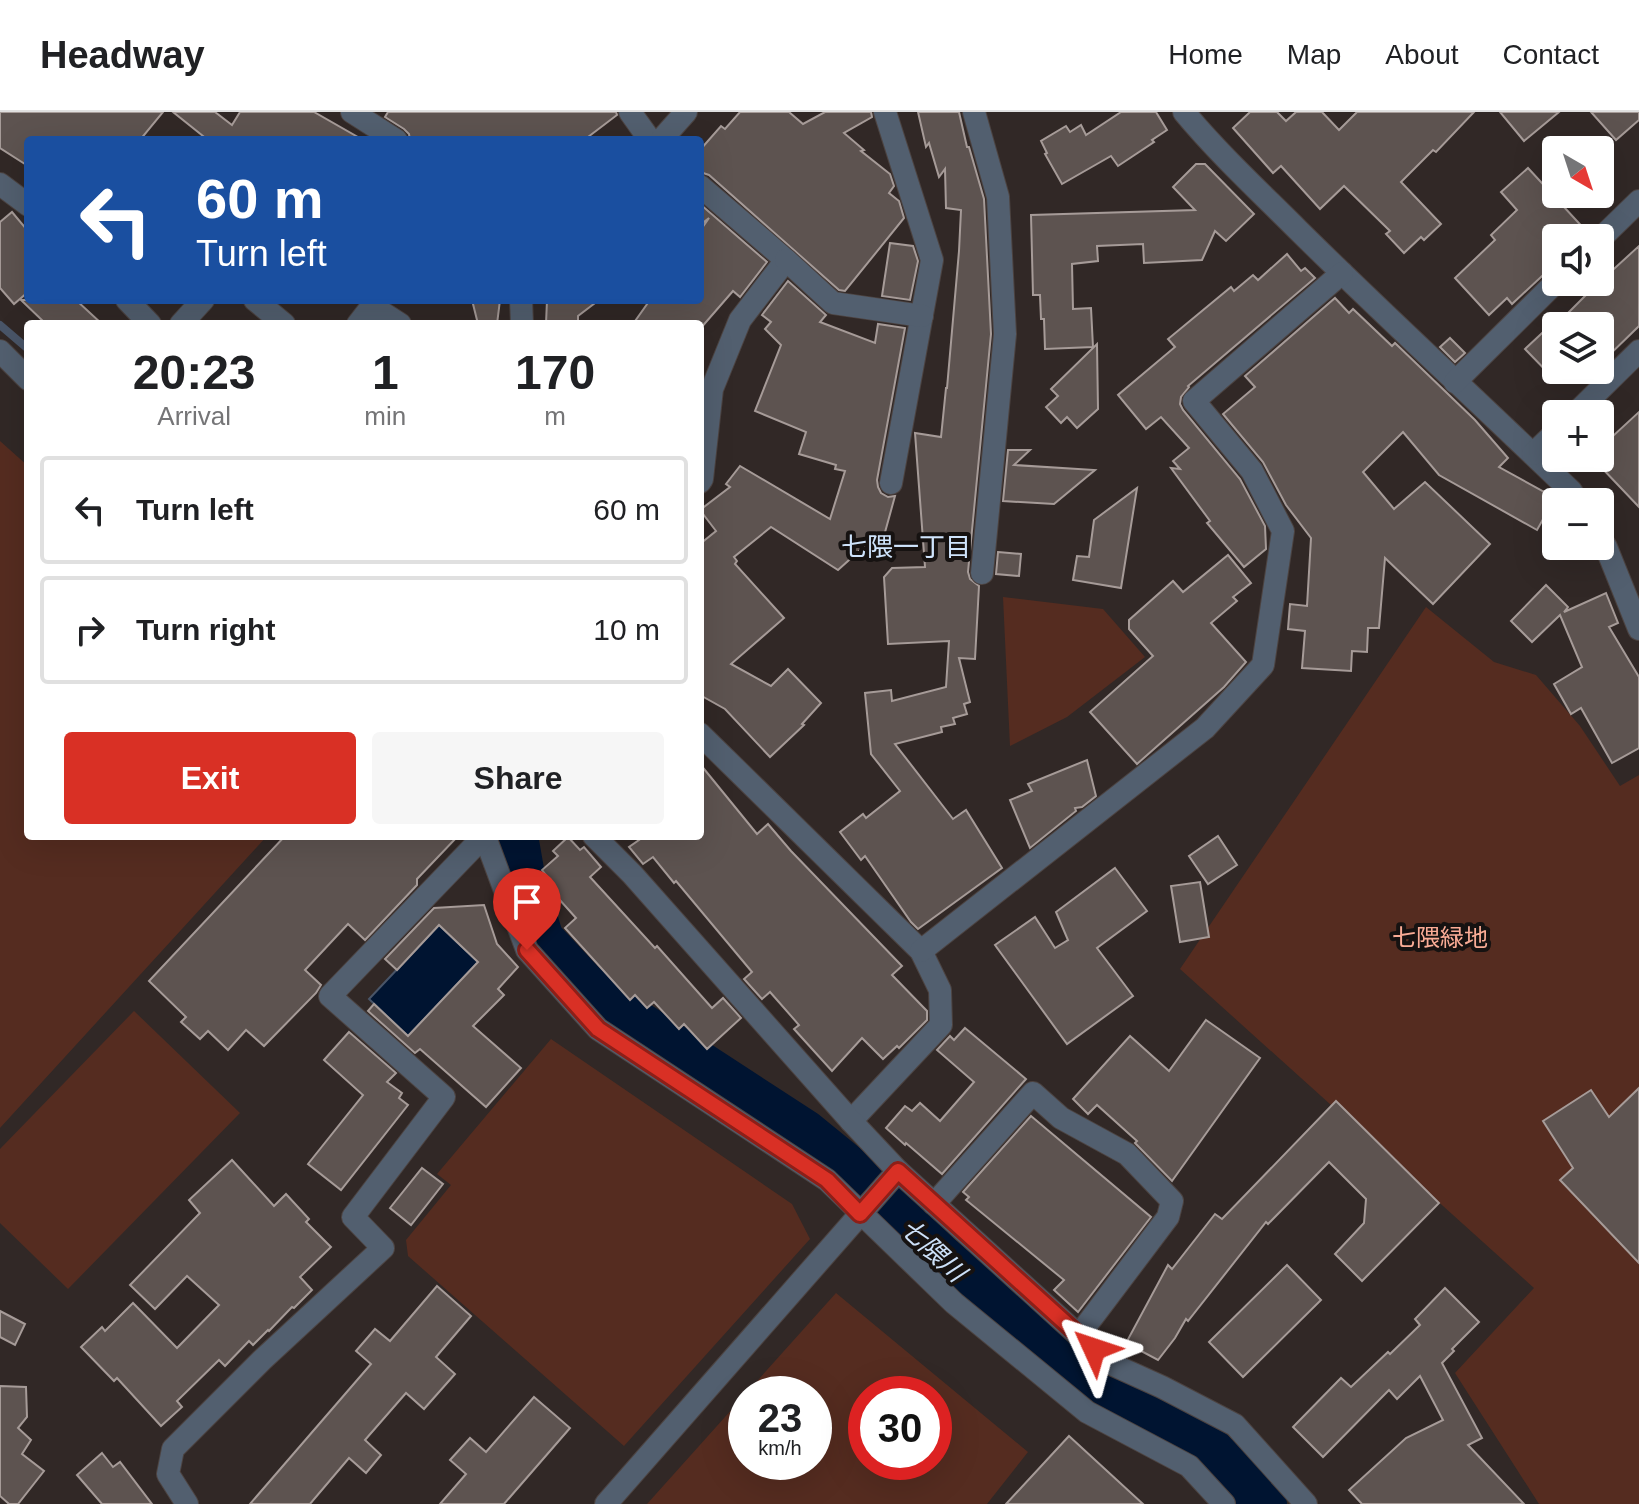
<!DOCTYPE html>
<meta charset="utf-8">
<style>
:root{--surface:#fff;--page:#f6f6f6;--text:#202124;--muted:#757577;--line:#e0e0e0;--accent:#d93025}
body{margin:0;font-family:Arial,"Noto Sans JP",sans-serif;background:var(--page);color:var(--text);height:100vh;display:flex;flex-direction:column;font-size:30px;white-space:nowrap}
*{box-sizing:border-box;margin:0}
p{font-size:26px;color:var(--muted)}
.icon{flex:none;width:44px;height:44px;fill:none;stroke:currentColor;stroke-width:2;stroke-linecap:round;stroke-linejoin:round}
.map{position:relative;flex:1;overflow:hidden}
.drawer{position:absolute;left:24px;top:208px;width:680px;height:520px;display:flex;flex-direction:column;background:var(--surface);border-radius:8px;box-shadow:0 8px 32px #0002}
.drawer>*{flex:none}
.guide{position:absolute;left:24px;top:24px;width:680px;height:168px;border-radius:8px;box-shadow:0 8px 32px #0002;background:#1a4fa0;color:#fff;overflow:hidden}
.needle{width:52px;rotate:141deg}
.buttons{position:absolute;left:1542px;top:24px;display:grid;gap:16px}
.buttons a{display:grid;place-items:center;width:72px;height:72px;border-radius:8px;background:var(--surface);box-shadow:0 8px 32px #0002;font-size:40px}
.speed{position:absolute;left:728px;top:1264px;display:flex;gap:16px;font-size:40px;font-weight:700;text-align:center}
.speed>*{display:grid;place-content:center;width:104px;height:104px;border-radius:50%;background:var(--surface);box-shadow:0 8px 32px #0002;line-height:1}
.speed small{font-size:20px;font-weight:400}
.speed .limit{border:12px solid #d22;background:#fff;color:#111}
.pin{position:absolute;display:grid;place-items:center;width:68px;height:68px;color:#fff;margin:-82px -34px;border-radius:50% 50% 50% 0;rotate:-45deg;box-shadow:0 0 8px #0007}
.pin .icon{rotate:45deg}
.me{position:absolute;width:88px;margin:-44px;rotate:312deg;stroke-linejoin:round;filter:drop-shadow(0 0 6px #0008)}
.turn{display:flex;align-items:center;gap:28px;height:168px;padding:0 40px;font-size:36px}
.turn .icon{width:104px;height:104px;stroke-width:2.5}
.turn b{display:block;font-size:56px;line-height:68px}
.eta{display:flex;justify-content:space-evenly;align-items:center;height:136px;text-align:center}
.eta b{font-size:48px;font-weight:700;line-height:56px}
.primary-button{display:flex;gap:16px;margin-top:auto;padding:16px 40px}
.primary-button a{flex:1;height:92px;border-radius:8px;background:var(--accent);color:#fff;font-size:32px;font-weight:700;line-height:92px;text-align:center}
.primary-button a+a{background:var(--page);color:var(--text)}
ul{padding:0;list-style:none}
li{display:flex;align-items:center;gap:24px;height:108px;margin:0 16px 12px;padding:0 24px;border:4px solid var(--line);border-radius:8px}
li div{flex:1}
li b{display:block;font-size:30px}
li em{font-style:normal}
header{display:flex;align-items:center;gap:48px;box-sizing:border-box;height:112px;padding:0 40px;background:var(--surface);border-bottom:2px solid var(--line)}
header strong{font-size:38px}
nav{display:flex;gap:44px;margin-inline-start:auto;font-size:28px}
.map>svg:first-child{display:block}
.green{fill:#552c20;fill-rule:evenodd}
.water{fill:#001431;stroke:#495568;stroke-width:2}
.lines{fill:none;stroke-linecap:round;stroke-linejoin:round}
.stream{stroke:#495568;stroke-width:8}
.river{stroke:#001431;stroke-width:50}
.building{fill:#5d5350;stroke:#a69b98;stroke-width:2}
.street-casing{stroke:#4c4341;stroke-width:24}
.street{stroke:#525f6f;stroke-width:22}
.route-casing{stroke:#8d1f18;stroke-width:20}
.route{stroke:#d93025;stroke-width:14}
.labels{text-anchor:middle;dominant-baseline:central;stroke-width:8;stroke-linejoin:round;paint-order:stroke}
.park-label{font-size:24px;fill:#faac96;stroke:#161211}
.neighbourhood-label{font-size:26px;fill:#cfe4fc;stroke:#161211}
.water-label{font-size:26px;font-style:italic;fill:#cde1f9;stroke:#161211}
</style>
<header>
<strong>Headway</strong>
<nav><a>Home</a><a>Map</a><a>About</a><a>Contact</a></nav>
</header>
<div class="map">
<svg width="1639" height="1392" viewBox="0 0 1639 1392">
<rect width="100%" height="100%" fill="#312826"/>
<g class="green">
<polygon points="0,329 28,354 28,724 267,724 0,1016"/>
<polygon points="1003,485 1103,497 1145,545 1067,605 1010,634"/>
<polygon points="1426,495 1494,550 1536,563 1580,614 1620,674 1639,663 1639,1392 1539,1392 1455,1261 1534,1176 1180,857"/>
<polygon points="134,899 240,1001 68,1177 0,1111 0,1037"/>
<polygon points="551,927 792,1092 810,1127 624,1334 408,1144 406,1128 451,1073 437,1062"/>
<path d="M836,1181l192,159 -41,52h-340zM746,1282h68v68h-68zM866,1282h68v68h-68z"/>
</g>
<polygon class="water" points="439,813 478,850 408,924 369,887"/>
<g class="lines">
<polyline class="stream" points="0,213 28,237"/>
<polyline class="river" points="513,724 521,770 539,828 583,875 639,915 803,1022 868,1075 938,1146 1100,1281 1202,1333 1262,1392"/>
</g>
<g class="building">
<polygon points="0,0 163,0 140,28 28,28 28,54 0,36"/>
<polygon points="173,0 215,0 232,13 240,0 314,0 363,28 208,28"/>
<polygon points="388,0 616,0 617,3 584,28 410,28 409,22 404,17 385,5"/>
<polygon points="740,0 789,0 803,12 825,0 871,0 872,5 844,21 864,38 861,39 890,62 894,74 889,81 899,89 904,106 845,179 839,178 709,63 700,60 700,38 721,14 725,17"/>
<polygon points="918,0 959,0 967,35 969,35 984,87 991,222 968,460 970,467 979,474 975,547 959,546 970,590 964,592 967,602 953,606 955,612 941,615 942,620 895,632 953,707 966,698 1002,756 918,817 911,810 865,744 861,748 840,720 863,702 866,706 900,679 871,642 865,581 891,578 892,589 946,575 949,529 888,532 884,465 892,456 925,455 915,321 941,325 946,276 947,276 959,139 961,98 946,96 945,57 939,65 929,31 926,35"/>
<polygon points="1121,0 1156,0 1167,18 1152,28 1154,30 1118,54 1111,44 1062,72 1045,42 1047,41 1041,29 1066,14 1070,20 1081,13 1086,23"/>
<polygon points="1250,0 1277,0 1286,9 1296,0 1322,0 1339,18 1357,0 1474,0 1436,40 1433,38 1401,70 1441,112 1424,128 1421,125 1404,141 1386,122 1390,119 1344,74 1320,97 1281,54 1273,61 1233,16"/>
<polygon points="1500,0 1559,0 1524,29"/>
<polygon points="1591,0 1639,0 1639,8 1616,28"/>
<polygon points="1196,52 1205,52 1254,102 1226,129 1215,119 1202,148 1144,151 1143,132 1097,134 1098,149 1072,152 1073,197 1091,196 1093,235 1045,237 1044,207 1041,207 1040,183 1033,183 1031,103 1195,98 1173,75"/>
<polygon points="1528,56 1588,121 1586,126 1556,126 1556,151 1512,192 1507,186 1489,203 1455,166 1495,128 1491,123 1517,98 1501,80"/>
<polygon points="700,92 767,150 740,185 733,179 700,217 700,212 633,212 650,188 700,188 700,119 709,106 700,113"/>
<polygon points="12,100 28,119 28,180 14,192 0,176 0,110"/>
<polygon points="890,131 913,134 918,149 910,188 882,184"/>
<polygon points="1639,134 1639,214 1600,252 1600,214 1556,214 1556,269 1525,237 1556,208 1556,213 1592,177"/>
<polygon points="1287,142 1301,159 1305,156 1315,166 1188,274 1189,275 1181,285 1180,292 1183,298 1240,367 1265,414 1266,437 1244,455 1207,411 1210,409 1171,356 1180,357 1173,349 1189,336 1161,305 1146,317 1118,283 1175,235 1168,227 1231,175 1234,179 1253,163 1258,168"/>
<polygon points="788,169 826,203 820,210 875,231 878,212 905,216 877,368 878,375 881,381 888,385 895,384 879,442 868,431 838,458 771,415 734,445 737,449 735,452 784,506 731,552 771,574 788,557 821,591 802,612 804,613 770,645 725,597 700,583 700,432 716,419 700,398 730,375 726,372 740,354 830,407 845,359 835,357 836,353 799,342 806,320 755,299 781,233 765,217 771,210 762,203"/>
<polygon points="1335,186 1349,201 1353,197 1392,234 1395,231 1475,308 1508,346 1499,355 1555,386 1537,418 1439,363 1403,320 1363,360 1394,397 1425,370 1490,432 1433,492 1385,446 1379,516 1368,516 1367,540 1352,539 1351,559 1302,556 1305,519 1288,517 1290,492 1307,494 1311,426 1286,393 1263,350 1223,302 1255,275 1245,264"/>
<polygon points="21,188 76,188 102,212 46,212"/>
<polygon points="472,188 500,188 497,212 478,212"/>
<polygon points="547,188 599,188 578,204 578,212 546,212"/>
<polygon points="1450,226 1465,241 1455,250 1440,235"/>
<polygon points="1097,232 1098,297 1077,316 1067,305 1061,311 1046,295 1058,284 1051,277"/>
<polygon points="1639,300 1639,395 1600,354 1600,336"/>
<polygon points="1008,338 1030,338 1014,353 1095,358 1054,392 1003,389"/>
<polygon points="1137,376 1121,476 1073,468 1077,444 1089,445 1094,408"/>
<polygon points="998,440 1021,442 1019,464 996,462"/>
<polygon points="1228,443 1251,471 1233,485 1237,489 1211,511 1246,550 1224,575 1137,652 1090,600 1153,544 1129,517 1129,508 1173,469 1183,480"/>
<polygon points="1546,473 1568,495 1564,500 1606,481 1618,511 1609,515 1639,565 1639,636 1612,651 1581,596 1571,602 1554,572 1582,555 1560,503 1532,530 1511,509"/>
<polygon points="1087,648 1096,684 1082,695 1075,696 1076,699 1030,736 1010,688 1032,679 1028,672"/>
<polygon points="700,652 757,722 768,712 791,739 902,854 892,863 927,899 927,908 899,936 897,934 883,947 862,926 832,959 794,917 799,913 770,880 762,887 744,867 752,860 676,769 674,771 653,745 643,752 629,735 639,728 636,724 700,724"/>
<polygon points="285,724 458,724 417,767 417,773 365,828 348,812 305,858 321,873 316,881 264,934 246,918 228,938 208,919 200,927 181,910 186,905 149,869"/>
<polygon points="1218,724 1237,753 1208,772 1189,744"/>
<polygon points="568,725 580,738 584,735 601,755 590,765 655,836 657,834 712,896 723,886 741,906 707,937 684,912 679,917 654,890 647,896 635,883 630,888 565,816 576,806 541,767 546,763 542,758 558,744 553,739"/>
<polygon points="1115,756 1147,799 1097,836 1133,884 1067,932 995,833 1035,805 1055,836 1068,828 1056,800"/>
<polygon points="1200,770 1209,825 1180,830 1171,774"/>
<polygon points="484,793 497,832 518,855 498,877 504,883 473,914 521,956 486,995 420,937 415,941 368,899 374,892 408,924 478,850 439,813 397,858 385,847 434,796"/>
<polygon points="1206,908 1260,946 1172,1069 1135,1031 1137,1029 1097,993 1088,1002 1073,987 1130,924 1169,959"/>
<polygon points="965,916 1026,967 942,1062 906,1031 905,1033 886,1016 905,994 912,999 920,991 940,1009 974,970 937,938 950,924 954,928"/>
<polygon points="349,920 396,961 387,970 402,981 399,986 408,993 341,1078 308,1052 363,983 324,948"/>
<polygon points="1639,976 1639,1151 1560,1068 1573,1056 1543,1009 1591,978 1609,1005"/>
<polygon points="1336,989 1439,1091 1362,1169 1335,1142 1364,1111 1366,1087 1329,1050 1268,1112 1266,1110 1188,1209 1186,1207 1175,1226 1158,1248 1126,1231 1168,1153 1172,1157 1215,1102 1222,1107"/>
<polygon points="1031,1004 1151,1105 1078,1200 1054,1178 1064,1168 966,1088 969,1085 963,1080"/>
<polygon points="232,1048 274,1094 286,1082 309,1107 306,1110 331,1135 300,1165 312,1178 294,1196 292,1195 269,1219 268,1218 253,1233 249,1229 225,1254 219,1248 177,1289 182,1295 161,1314 117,1266 114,1269 81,1235 102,1215 105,1219 133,1191 177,1236 219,1193 187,1164 155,1197 130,1173 200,1101 189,1088"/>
<polygon points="422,1056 443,1072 411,1113 390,1096"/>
<polygon points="1287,1153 1321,1188 1243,1265 1209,1230"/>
<polygon points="437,1174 471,1204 436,1245 455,1262 424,1297 406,1281 365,1328 381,1343 366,1361 349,1346 310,1392 250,1392 371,1252 356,1239 375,1217 390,1229"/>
<polygon points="1445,1176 1479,1210 1452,1237 1454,1239 1442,1251 1482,1326 1468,1333 1524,1392 1362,1392 1349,1378 1406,1326 1443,1308 1420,1264 1397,1287 1389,1278 1323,1345 1293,1315 1341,1266 1351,1275 1388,1240 1390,1242 1420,1213 1415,1207"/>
<polygon points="0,1199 25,1212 15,1233 0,1225"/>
<polygon points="0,1274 26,1275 27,1305 18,1316 31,1328 22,1342 44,1359 18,1392 9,1392 0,1384"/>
<polygon points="534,1285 570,1316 504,1392 440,1392 466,1362 450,1348 470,1326 486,1340"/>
<polygon points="1069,1324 1143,1392 1006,1392"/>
<polygon points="102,1341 113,1355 120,1350 152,1392 102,1392 77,1363"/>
</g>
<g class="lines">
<g class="street-casing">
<g id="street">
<polyline points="352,0 396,28"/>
<polyline points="630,0 650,28"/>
<polyline points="885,0 932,148 891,371"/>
<polyline points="974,0 998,85 1005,222 982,461"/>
<path d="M1184,0c35,42 75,79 114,118 90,89 183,174 273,261l7,11"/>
<polyline points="661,28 686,0"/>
<polyline points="0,72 28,93"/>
<polyline points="700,74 786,148 740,208 712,277 702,367 700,370"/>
<polyline points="1600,127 1639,89"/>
<polyline points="786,148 833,191 922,204"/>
<polyline points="127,188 150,212"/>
<polyline points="255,188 284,212"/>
<polyline points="521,188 522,212"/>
<polyline points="181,212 203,188"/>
<polyline points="358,212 372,194 400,212"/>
<polyline points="0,239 28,267"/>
<polyline points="1455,270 1556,170"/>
<polyline points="1575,302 1639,239"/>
<polyline points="1533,342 1556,320"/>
<polyline points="1600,426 1606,435 1639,517"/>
<polyline points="700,622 921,839 940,878 941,913 851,1009"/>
<polyline points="594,724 632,762 851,1009 898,1059 1109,1251 1162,1275 1235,1313 1306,1392"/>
<polyline points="485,725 527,838 598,917 827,1068 954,1191 1087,1300 1189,1354 1224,1392"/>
<polyline points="921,839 1205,616 1263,553 1283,419 1252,359 1194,289 1342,161"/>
<polyline points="934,1092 1033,981 1061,1006 1127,1042 1172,1089 1168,1105 1079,1223"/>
<polyline points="187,1392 168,1362 173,1337 262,1248 383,1136 353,1105 444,985 330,884 484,724"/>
<polyline points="606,1392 898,1059"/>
</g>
</g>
<use href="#street" class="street"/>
</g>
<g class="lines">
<g class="route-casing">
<polyline id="route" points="527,838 598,917 827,1068 860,1102 898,1059 1094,1237"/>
</g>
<use href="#route" class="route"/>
</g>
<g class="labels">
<g class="park-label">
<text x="1440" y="825">七隈緑地</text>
</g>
<g class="neighbourhood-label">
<text x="906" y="435">七隈一丁目</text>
</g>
<g class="water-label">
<text transform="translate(933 1138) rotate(43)">七隈川</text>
</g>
</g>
</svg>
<div class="buttons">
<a><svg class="needle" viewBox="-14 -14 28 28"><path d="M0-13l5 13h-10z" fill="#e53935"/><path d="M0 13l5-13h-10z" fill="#757577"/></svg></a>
<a><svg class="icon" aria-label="sound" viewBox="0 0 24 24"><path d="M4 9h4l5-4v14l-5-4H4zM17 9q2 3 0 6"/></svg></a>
<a><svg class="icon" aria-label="layers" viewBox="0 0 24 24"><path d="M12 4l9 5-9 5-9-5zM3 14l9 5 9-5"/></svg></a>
<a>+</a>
<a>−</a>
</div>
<div class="speed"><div>23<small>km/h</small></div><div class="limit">30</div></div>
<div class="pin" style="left:527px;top:838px;background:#d93025"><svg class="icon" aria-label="arrive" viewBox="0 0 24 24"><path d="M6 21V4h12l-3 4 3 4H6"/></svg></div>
<svg class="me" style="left:1094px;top:1237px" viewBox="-20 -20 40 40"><path d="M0-17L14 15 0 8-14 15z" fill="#d93025" stroke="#fff" stroke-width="4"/></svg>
<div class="guide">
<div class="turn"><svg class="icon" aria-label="left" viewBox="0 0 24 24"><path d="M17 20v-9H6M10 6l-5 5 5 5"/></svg><div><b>60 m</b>Turn left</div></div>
</div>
<section class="drawer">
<div class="eta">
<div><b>20:23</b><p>Arrival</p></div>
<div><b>1</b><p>min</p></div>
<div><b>170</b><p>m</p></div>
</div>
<ul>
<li><svg class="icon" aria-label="left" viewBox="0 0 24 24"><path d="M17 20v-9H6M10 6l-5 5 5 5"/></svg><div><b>Turn left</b></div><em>60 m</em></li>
<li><svg class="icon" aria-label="right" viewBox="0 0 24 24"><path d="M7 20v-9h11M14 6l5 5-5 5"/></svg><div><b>Turn right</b></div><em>10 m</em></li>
</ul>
<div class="primary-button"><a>Exit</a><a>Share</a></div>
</section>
</div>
